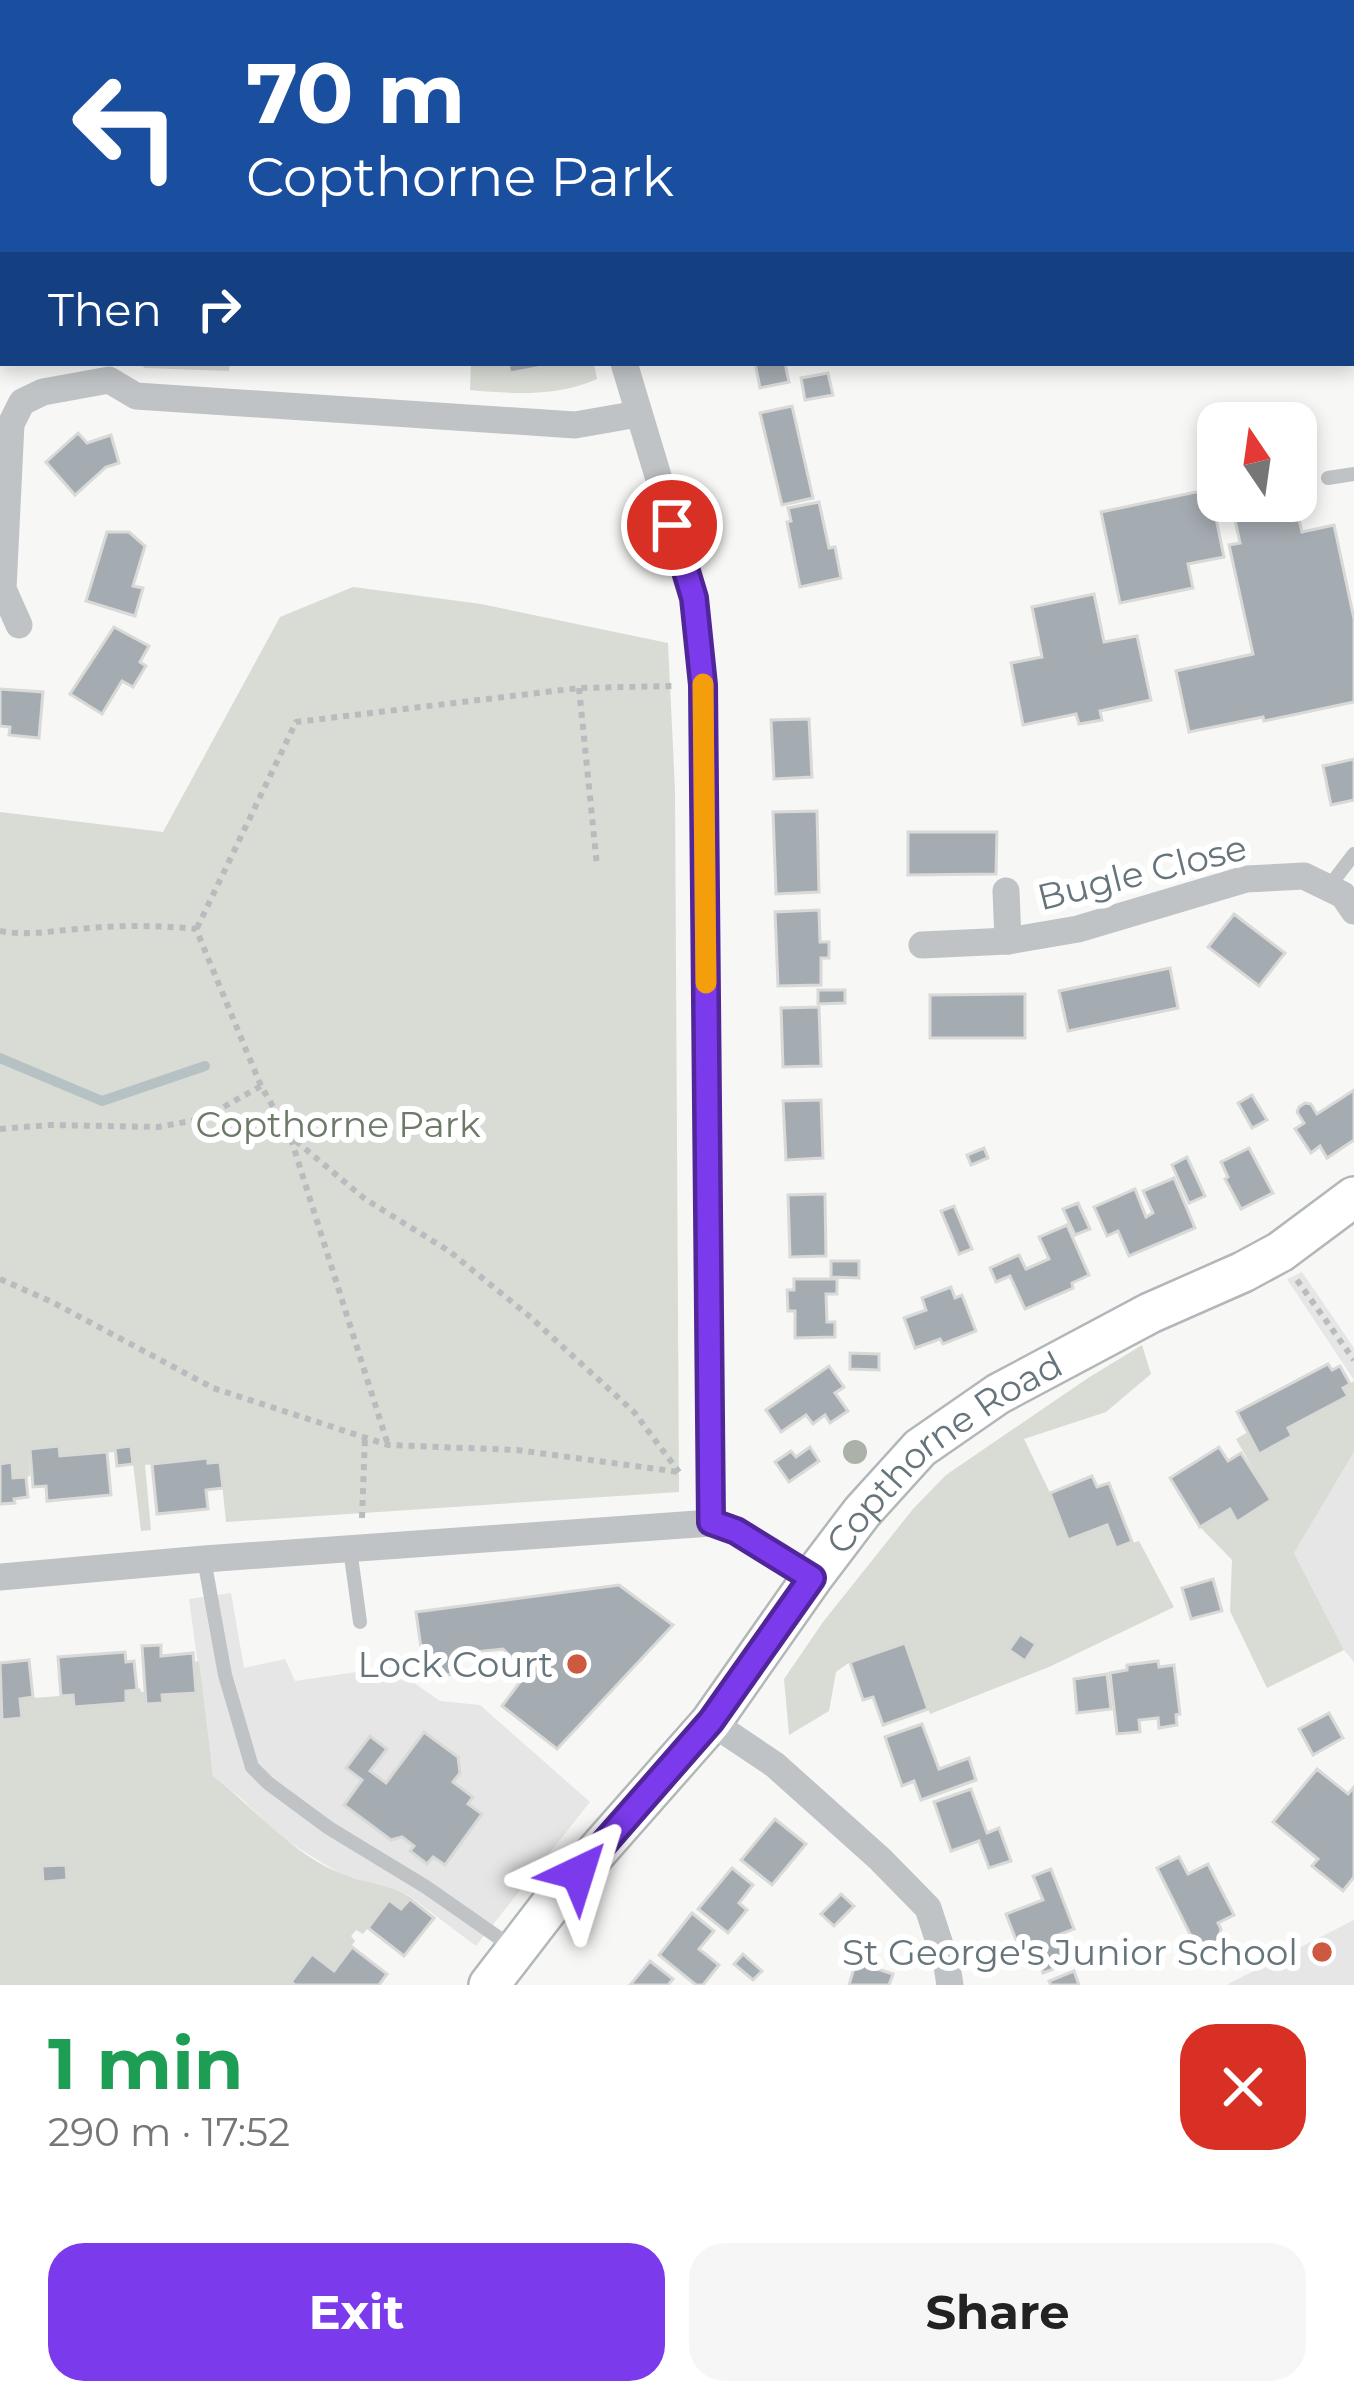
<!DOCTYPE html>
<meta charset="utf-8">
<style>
:root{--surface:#fff;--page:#f6f6f6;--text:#222;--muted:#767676;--accent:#7c3aed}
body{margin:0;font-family:Montserrat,sans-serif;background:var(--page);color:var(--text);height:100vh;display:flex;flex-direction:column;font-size:45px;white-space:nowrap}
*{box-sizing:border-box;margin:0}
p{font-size:39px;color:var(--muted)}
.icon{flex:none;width:66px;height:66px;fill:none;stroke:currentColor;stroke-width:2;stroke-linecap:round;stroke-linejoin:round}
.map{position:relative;height:1985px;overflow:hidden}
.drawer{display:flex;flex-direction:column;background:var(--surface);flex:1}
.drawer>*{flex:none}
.guide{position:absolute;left:0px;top:0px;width:1356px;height:366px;box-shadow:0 6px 18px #0003;background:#1a4fa0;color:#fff;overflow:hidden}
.needle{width:78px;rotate:347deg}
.buttons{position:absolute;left:1197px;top:402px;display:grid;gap:24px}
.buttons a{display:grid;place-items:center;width:120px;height:120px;border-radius:24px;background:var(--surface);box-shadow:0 6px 18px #0003;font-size:60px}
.pin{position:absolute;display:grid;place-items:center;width:102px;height:102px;color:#fff;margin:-51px;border:6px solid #fff;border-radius:50%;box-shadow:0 3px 12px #0007}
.me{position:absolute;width:132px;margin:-66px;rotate:41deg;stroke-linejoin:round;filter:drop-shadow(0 0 9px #0008)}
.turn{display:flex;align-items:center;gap:42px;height:252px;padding:0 48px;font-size:54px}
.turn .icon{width:156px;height:156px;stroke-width:2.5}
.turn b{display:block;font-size:84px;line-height:102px}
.then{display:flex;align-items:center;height:114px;padding:0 48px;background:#0003;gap:24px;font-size:45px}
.round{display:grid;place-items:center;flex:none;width:126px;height:126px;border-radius:36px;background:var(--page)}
.overview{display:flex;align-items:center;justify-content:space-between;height:204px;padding:0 48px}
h1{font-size:72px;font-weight:700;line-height:90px;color:#1e9e55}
.cta{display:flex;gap:24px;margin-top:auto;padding:24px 48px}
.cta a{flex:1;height:138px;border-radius:36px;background:var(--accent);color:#fff;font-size:48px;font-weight:700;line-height:138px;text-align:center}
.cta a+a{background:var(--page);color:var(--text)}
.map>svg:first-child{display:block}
.built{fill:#e5e6e5}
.green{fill:#d8dcd5}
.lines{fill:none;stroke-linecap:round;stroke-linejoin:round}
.stream{stroke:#b6c1c4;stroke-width:10}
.building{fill:#a5acb1;stroke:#d9d9d7;stroke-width:3}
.secondary-casing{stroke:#b2b7ba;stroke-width:44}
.path{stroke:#b9bcbe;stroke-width:6;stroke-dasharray:6 6;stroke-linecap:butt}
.lane{stroke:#bfc3c6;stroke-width:14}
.street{stroke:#bfc3c6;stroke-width:27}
.secondary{stroke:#fff;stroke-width:39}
.tree{fill:#abb2a7}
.route-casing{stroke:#51269a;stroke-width:30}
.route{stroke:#7c3aed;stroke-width:21}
.slow{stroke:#f59e0b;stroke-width:21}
.poi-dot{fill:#cd5940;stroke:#fff;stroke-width:4.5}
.labels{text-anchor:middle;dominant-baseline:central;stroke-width:12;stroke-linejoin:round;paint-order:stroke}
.street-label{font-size:36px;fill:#66747c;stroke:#fff}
.park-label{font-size:36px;fill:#6d7a68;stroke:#fff}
.poi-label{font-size:36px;fill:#66747c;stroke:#fff;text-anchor:end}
</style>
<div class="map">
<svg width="1354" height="1985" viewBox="0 0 1354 1985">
<rect width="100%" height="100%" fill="#f7f7f5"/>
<g class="built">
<polygon points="1302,1272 1354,1348 1354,1380 1287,1279"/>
<polygon points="1354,1452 1354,1662 1344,1650 1294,1553"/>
<polygon points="231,1593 244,1668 285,1659 295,1681 391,1667 440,1701 480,1705 590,1802 476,1946 408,1895 339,1873 282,1838 241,1798 213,1776 189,1599"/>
<polygon points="1354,1920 1354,1985 1226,1985"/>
</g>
<g class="green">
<polygon points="137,363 230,363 229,371 145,368"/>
<path d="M471,363h37l3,10 36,-6v-4h47l3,16c-41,18 -83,15 -127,11z"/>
<polygon points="353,587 481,604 668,643 675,790 679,1492 226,1522 220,1463 208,1463 207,1458 145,1465 151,1530 141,1531 131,1446 115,1448 115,1452 60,1456 58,1446 29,1449 30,1476 13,1478 11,1463 0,1464 0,812 163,832 280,617"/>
<polygon points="1142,1345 1151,1374 1106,1412 1024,1439 1050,1493 1068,1539 1107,1525 1116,1548 1139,1541 1174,1607 1049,1667 930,1714 904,1643 850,1662 836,1672 829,1711 789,1735 784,1679 823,1622 913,1509 946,1475 1088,1378"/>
<polygon points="1354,1381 1354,1452 1294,1553 1344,1650 1267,1688 1230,1611 1232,1560 1200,1527 1230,1509 1238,1521 1271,1501 1236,1439 1248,1432 1260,1453 1292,1436 1288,1428 1347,1397 1343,1388"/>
<path d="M199,1661l14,115c42,32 76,76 127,97 23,10 49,11 70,24l-9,12 -12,-8 -26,33 -7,-4 -5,6 4,5 -21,30 -23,-17 -20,27 4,4h-295v-282l3,17 18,-2 -1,-19 53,-4 2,12 50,-4 1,-12 14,-3 1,4h4l1,12 16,-1v-8l33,-2 -2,-31z"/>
</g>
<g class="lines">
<polyline class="stream" points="0,1058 102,1101 205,1066"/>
</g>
<g class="building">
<rect x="263" y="0" width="63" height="3"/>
<rect x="1168" y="0" width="73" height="3"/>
<rect x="0" y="209" width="3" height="94"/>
<polygon points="508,363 547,363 547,366 510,373"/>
<polygon points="755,363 785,363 789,382 760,388"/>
<polygon points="828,373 833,395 805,400 801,378"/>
<polygon points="792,406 813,498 782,505 760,413"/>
<polygon points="78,433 87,443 111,435 119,463 106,467 75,495 46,462"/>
<polygon points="1210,489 1224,557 1188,564 1193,588 1120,603 1101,512"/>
<polygon points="1231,501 1295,501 1302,532 1334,525 1354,619 1354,702 1264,721 1263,717 1189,732 1176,671 1253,654 1229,545 1240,543"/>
<polygon points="819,502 829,548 835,547 841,578 800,587 787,522 791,521 788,508"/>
<polygon points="107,532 129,532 145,546 133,586 143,588 135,616 86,601"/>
<polygon points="1094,594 1104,642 1137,636 1151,700 1100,711 1102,720 1079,724 1076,714 1023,725 1011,663 1042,657 1032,607"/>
<polygon points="114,627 149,646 140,662 146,666 133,687 122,681 102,714 70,694"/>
<polygon points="0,689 43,692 39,738 9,735 10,727 0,726"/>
<polygon points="809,719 812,777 774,779 771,720"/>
<polygon points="1354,759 1354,800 1331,805 1323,766"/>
<polygon points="817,811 819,892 776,894 773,812"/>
<polygon points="908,832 997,832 996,874 908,875"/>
<polygon points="819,910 820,942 829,942 829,958 821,958 821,985 778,986 775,912"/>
<polygon points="1234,914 1285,953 1259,986 1208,947"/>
<polygon points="1170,968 1178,1008 1068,1031 1059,991"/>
<polygon points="818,990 845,990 845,1003 818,1004"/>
<polygon points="1025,994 1025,1038 930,1038 930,995"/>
<polygon points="819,1007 821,1066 783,1067 781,1008"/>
<polygon points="1354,1090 1354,1140 1327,1158 1320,1146 1311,1153 1295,1129 1304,1123 1297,1112 1299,1107 1305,1103 1311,1104 1317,1114"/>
<polygon points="1252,1095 1267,1120 1252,1128 1238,1103"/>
<polygon points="821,1100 823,1158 786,1160 783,1101"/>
<polygon points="984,1148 988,1158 971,1165 967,1155"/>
<polygon points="1249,1148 1273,1193 1241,1209 1225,1179 1228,1177 1221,1162"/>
<polygon points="1187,1157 1205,1196 1189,1203 1172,1165"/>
<polygon points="1174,1178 1195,1228 1129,1256 1118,1231 1107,1236 1094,1207 1135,1189 1146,1217 1153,1213 1143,1191"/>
<polygon points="825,1194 826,1256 790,1257 788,1195"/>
<polygon points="1078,1203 1090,1229 1075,1235 1063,1209"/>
<polygon points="954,1206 972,1249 959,1254 941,1211"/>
<polygon points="1067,1225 1089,1275 1072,1283 1073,1288 1025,1309 1010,1276 996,1282 990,1268 1019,1255 1026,1269 1049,1259 1039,1237"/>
<polygon points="831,1261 859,1261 859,1278 831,1277"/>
<polygon points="794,1279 837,1279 837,1294 826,1294 827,1322 835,1322 835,1337 795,1338 795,1311 788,1311 787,1290 794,1290"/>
<polygon points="951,1287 955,1298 962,1295 976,1331 943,1344 940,1339 915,1348 904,1318 926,1310 922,1298"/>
<polygon points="850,1353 879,1354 879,1370 850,1369"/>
<polygon points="1328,1364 1332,1370 1340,1366 1350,1384 1343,1388 1348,1396 1288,1428 1292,1436 1259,1454 1237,1412"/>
<polygon points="829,1366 844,1387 835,1393 848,1411 830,1423 825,1415 813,1424 806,1415 781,1432 766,1410"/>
<polygon points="59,1446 60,1456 107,1452 111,1495 47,1501 46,1486 33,1487 30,1449"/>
<polygon points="131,1446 133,1464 117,1466 115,1448"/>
<polygon points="810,1447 819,1461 789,1482 775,1462 791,1451 796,1457"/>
<polygon points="1219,1447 1228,1461 1241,1453 1271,1500 1237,1522 1230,1509 1200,1527 1170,1478"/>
<polygon points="208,1458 208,1463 220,1462 223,1488 206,1490 208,1509 157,1514 152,1464"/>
<polygon points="12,1462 13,1478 26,1477 28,1497 14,1499 15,1503 0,1504 0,1464"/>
<polygon points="1092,1476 1097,1487 1109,1483 1132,1542 1116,1548 1107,1525 1068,1540 1050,1493"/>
<polygon points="1213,1579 1222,1611 1191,1619 1182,1588"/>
<polygon points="619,1585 673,1625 557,1749 502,1706 527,1673 503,1649 455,1654 456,1674 425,1677 416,1612"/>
<polygon points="1020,1634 1036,1644 1025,1661 1009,1650"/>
<polygon points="905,1643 928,1709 883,1725 873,1697 863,1700 850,1662"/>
<polygon points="161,1645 161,1656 193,1653 196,1693 162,1695 163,1703 146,1704 142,1646"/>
<polygon points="125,1652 126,1662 134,1661 137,1690 126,1691 126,1703 74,1707 73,1695 61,1696 58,1657"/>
<polygon points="29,1660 33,1697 20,1699 22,1718 2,1720 0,1663"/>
<polygon points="1158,1661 1159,1667 1174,1665 1180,1714 1176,1715 1177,1725 1159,1728 1158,1718 1139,1720 1140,1732 1117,1734 1110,1673 1127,1670 1127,1665"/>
<polygon points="1107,1674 1111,1709 1077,1713 1074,1679"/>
<polygon points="1329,1713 1343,1738 1313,1755 1299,1729"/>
<polygon points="922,1724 939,1769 969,1758 976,1780 921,1800 914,1781 902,1786 885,1737"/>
<polygon points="424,1732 458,1757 460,1773 453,1782 473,1797 468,1804 482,1814 445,1865 433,1857 427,1864 410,1851 414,1846 402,1837 391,1840 344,1805 362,1780 346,1768 370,1736 387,1749 370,1771 386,1783"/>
<polygon points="1317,1769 1348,1794 1354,1787 1354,1877 1343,1891 1312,1866 1318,1859 1273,1822"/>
<polygon points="971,1789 987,1833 999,1828 1011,1861 989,1868 979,1841 951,1851 934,1802"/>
<polygon points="775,1819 806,1844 772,1885 741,1860"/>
<polygon points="1179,1857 1188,1874 1208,1864 1234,1915 1218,1923 1221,1929 1218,1941 1206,1947 1195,1944 1157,1868"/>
<polygon points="66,1865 67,1880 43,1882 42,1866"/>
<polygon points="732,1868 753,1885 739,1903 747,1910 728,1933 698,1909"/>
<polygon points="1051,1869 1074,1929 1058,1935 1069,1963 1043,1973 1033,1945 1020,1950 1006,1914 1043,1900 1033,1876"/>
<polygon points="841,1894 854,1906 834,1926 821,1914"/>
<polygon points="410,1899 434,1918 404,1956 368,1928 389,1900 401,1909"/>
<polygon points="692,1913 714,1931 699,1949 719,1965 703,1985 696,1985 659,1955"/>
<polygon points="352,1947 387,1974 379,1985 295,1985 291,1982 312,1954 334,1971"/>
<polygon points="743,1954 762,1971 753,1980 734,1964"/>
<polygon points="650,1961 673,1979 668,1985 630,1985"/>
<polygon points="856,1962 893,1974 889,1985 849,1985"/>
<polygon points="1074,1971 1079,1985 1051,1985 1049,1981"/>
</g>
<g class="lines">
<g class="secondary-casing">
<g id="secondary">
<path id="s1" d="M489,1985l67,-87 155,-176 101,-144 50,-66 58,-64 78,-54 152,-81 93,-41 37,-20 74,-55"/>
</g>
</g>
<g class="path">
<polyline points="579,688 597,866"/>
<polyline points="197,928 296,722 579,688 676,686"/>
<path d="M0,931c27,5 50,0 78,-2 40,-4 79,-4 118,0l65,157 29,50 75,63 84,52 79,64 106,97 45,60"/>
<polyline points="0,1129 50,1125 158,1127 202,1119 261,1086"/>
<polyline points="291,1139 388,1445"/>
<polyline points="0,1279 52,1302 213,1388 388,1445 517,1450 679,1472"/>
<polyline points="1297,1280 1354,1360"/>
<polyline points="362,1518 365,1437"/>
</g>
<g class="lane">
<polyline points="1328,478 1354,474"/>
<polyline points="1328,888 1354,854"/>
<polyline points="350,1549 360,1622"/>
<polyline points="204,1559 225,1675 252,1767 268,1783 329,1828 426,1887 512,1947"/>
</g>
<g class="street">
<polyline points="543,0 544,3"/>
<polyline points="929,0 929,3"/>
<polyline points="124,3 125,0"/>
<polyline points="1353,188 1354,188"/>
<polyline points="624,363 695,599 703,685 711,1523"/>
<polyline points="19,625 3,589 11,424 22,402 43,392 109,380 136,396 575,425 638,414"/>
<polyline points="1006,891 1008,941"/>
<polyline points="922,945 1008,941 1078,929 1246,879 1304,876 1343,895 1354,911"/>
<polyline points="0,1577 204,1559 711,1523 736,1531 812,1578"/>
<polyline points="711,1722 775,1765 880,1859 928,1908 947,1966 950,1985"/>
</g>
<use href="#secondary" class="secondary"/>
</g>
<circle class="tree" cx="855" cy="1452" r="12"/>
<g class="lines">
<g class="route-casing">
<polyline id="route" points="578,1873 711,1721 812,1578 736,1531 711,1522 703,685 694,598 672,525"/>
</g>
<use href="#route" class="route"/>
<polyline class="slow" points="703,684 706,983"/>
</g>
<g class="poi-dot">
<circle cx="577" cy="1664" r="12"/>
<circle cx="1322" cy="1952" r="12"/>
</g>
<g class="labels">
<g class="street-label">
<text transform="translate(1142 872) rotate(-14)">Bugle Close</text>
<text stroke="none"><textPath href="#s1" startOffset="705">Copthorne Road</textPath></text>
</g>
<g class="park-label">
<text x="338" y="1124">Copthorne Park</text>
</g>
<g class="poi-label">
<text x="553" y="1664">Lock Court</text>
<text x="1298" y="1952">St George's Junior School</text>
</g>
</g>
</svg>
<div class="buttons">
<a><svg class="needle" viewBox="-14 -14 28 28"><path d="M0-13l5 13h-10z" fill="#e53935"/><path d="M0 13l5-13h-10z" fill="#767676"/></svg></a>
</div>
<div class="pin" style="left:672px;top:525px;background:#d93025"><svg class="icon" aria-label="arrive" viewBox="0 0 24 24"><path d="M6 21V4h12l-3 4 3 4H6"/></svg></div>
<svg class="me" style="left:578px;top:1873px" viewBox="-20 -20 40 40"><path d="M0-17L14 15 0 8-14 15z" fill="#7c3aed" stroke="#fff" stroke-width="4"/></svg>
<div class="guide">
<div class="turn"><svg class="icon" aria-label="left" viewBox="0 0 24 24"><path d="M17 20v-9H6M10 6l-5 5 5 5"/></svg><div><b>70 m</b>Copthorne Park</div></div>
<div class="then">Then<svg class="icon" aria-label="right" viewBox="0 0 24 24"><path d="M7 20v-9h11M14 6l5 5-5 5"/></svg></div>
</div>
</div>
<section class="drawer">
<div class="overview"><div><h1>1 min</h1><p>290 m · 17:52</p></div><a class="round" style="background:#d93025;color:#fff"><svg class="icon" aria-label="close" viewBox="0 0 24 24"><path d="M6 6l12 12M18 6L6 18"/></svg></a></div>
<div class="cta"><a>Exit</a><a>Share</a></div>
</section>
